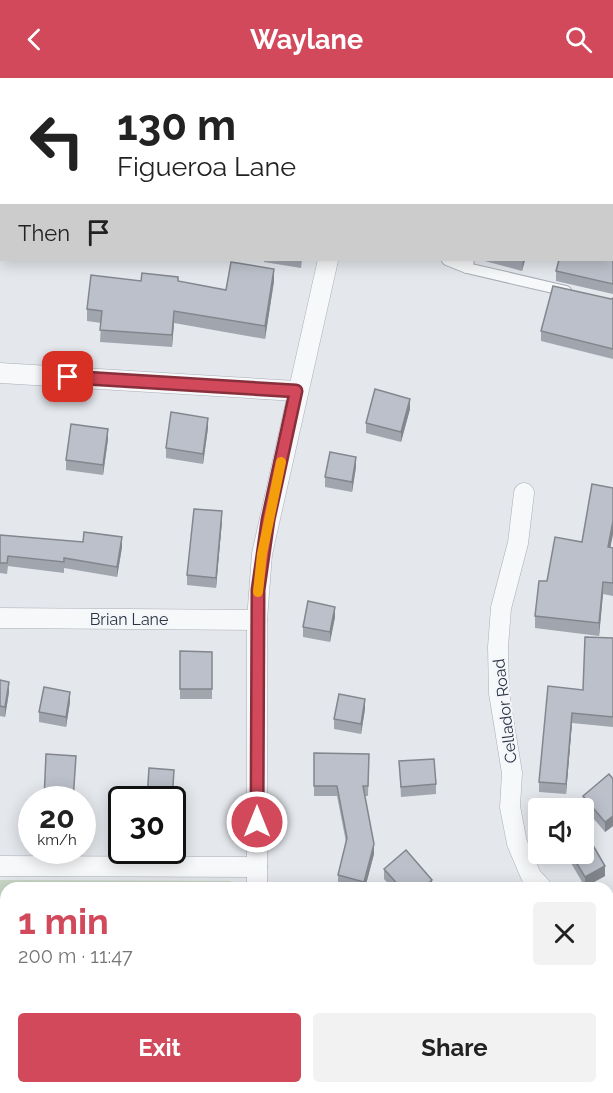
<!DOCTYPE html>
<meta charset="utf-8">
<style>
:root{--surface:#fff;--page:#f2f2f2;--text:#222;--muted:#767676;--accent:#d1495b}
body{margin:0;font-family:Raleway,sans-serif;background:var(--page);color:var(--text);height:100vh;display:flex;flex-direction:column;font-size:22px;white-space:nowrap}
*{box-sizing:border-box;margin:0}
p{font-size:20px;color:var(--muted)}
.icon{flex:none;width:33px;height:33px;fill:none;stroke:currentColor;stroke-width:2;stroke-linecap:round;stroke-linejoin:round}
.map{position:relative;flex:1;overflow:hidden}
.sheet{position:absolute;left:0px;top:804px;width:614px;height:212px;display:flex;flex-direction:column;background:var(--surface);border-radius:18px 18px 0 0;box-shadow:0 3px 15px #0003}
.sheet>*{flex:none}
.top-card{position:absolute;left:0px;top:0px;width:614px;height:183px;box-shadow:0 3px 15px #0003;background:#fff;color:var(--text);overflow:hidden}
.controls{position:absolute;left:528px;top:720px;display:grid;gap:12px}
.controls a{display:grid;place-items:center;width:66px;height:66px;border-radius:6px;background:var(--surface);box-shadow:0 3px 15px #0003;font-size:30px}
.speed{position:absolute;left:18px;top:708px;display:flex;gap:12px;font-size:30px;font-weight:700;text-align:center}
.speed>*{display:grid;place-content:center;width:78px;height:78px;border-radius:50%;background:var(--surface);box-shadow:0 3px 15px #0003;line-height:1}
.speed small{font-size:15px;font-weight:400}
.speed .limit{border:3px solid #111;border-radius:9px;background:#fff;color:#111}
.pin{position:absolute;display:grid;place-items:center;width:51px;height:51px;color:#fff;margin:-26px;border-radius:12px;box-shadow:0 3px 9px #0006}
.me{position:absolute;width:66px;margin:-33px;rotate:0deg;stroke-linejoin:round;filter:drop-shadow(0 0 4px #0008)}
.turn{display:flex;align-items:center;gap:21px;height:126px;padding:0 18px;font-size:27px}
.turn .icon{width:78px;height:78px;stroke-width:2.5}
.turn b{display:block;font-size:42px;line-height:51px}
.then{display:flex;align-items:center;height:57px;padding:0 18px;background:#0003;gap:12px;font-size:22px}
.round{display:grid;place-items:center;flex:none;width:63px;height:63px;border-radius:6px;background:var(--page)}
.head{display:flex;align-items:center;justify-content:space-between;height:102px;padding:0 18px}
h1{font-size:36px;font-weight:700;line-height:45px;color:var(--accent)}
.primary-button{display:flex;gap:12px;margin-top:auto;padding:12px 18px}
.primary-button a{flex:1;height:69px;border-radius:6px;background:var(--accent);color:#fff;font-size:24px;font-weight:700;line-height:69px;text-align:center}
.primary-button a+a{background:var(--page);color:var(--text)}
header{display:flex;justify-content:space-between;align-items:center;height:78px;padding:0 18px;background:var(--accent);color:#fff;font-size:27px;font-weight:700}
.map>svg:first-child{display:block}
.green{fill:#c9d6c5}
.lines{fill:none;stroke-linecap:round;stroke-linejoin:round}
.service-casing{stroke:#a9aeb7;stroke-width:12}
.minor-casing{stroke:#a9aeb7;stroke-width:21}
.service{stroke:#f7f8fa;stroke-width:10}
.minor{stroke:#f7f8fa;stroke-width:20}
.wall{fill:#a1a5ae}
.shaded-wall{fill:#83868d}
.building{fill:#bbc0ca;stroke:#83868d;stroke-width:1.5}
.route-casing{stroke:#882f3b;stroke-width:15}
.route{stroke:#d1495b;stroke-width:10}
.slow{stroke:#f59e0b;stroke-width:10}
.labels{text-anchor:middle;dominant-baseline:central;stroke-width:4.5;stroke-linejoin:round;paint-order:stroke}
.street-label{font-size:16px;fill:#2b3445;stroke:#f4f6f9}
</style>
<header><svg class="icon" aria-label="back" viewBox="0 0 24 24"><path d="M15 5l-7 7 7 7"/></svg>Waylane<svg class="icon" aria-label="search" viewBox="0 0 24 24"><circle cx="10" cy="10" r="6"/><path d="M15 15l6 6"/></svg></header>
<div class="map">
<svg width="613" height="1015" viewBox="0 0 613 1015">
<rect width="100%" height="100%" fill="#e4e7ec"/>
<g class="green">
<polygon points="0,802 230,803 239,810 6,810 6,1010 244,1010 244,1015 0,1015"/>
<polygon points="608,990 613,992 613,1015 470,1015 480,1010 608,1010"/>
</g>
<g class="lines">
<g class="service-casing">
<g id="service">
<polyline points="447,182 467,190"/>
<polyline points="469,182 467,190 566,213"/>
</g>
</g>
<g class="minor-casing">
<g id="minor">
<polyline points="372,2 372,0"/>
<polyline points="0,54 2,54"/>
<polyline points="0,295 296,313"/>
<polyline points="524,415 518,465 501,530 498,569 499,615 512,695 510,729 517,765 531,798 542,810"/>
<polyline points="0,540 257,542"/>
<polyline points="0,788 257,789"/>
<polyline points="257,810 257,542 262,476 328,182"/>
<polyline points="608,873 613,868"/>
<polyline points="258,1010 258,1015"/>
<polyline points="437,1015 448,1010"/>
</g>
</g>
<use href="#service" class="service"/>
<use href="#minor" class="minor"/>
</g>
<g class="wall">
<polygon points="512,0 613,0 613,18 612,17 612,2 515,2 512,1"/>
<polygon points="613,130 613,216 556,203 556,193"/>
<polygon points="264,182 302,182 301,190 264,184"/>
<polygon points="481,182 525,182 522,193"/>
<polygon points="141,203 178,203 226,212 274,203 265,261 174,245 172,269 100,264 101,245 87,243 87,231"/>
<polygon points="613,220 613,281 541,263 541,253"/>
<polygon points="410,331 401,364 366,355 366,345"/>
<polygon points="208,350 203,386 166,380 166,370"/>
<polygon points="108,361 103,397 66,392 66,382"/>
<polygon points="356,389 352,414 325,409 325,399"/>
<polygon points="613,410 613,456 610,469 613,470 613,518 603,516 599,558 535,550 535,538 547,503 582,464"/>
<polygon points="222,443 216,510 187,507 187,497"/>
<polygon points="0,457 122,469 117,499 64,490 64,495 8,488 7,496 0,495"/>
<polygon points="335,539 330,564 303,559 303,549"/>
<polygon points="613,560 613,649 572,645 566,716 539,714 539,704 583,612"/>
<polygon points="180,573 212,574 212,621 180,621"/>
<polygon points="0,602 9,614 5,639 0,638"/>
<polygon points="70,624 66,649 39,644 39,634"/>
<polygon points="365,631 361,656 334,651 334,641"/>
<polygon points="314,675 369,676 368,718 365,718 374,776 365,810 349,810 338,807 338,797 346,764 337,718 314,718"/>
<polygon points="399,683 436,706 436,716 401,719"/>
<polygon points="613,701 613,748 605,754 583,728 583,718"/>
<polygon points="571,776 605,798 585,809 571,785"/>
<polygon points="384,791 432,810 392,810 384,801"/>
</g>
<g class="shaded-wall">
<polygon points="523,182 525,182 522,193"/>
<polygon points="274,191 274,203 265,261 265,248"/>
<polygon points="174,233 174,245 172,269 172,257"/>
<polygon points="410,321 410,331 401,364 401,354"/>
<polygon points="208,340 208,350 203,386 203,376"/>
<polygon points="108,351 108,361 103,397 103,387"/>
<polygon points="356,379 356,389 352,414 352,404"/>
<polygon points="222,433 222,443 216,510 216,500"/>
<polygon points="613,443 613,456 608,482 608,469"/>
<polygon points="122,459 122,469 117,499 117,489"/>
<polygon points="603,504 603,516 599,558 599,545"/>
<polygon points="335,529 335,539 330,564 330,554"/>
<polygon points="9,604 9,614 5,639 5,629"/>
<polygon points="70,614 70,624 66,649 66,639"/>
<polygon points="365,621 365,631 361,656 361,646"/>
<polygon points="572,635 572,645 566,716 566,706"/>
<polygon points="613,738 613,748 605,754 605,744"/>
<polygon points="374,766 374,776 365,810 364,810 364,804"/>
<polygon points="605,788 605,798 585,809 585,799"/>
<polygon points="432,802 432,810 423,810"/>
</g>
<g class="building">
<rect x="48" y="0" width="36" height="2"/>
<rect x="300" y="0" width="44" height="2"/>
<rect x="612" y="67" width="1" height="50"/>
<polygon points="612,130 613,130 613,206 556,193 559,182 612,182"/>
<polygon points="231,184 274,191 265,248 174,233 172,257 100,252 102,233 87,231 91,197 141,203 142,195 178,199 178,203 226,212"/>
<polygon points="553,208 611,221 613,220 613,271 541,253"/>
<polygon points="375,311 410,321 401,354 366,345"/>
<polygon points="171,334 208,340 203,376 166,370"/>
<polygon points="71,346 108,351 103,387 66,382"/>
<polygon points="330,374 356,379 352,404 325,399"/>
<polygon points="592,406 613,410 613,443 608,469 613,470 613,505 603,504 599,545 535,538 539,503 547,503 555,459 582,464"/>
<polygon points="194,431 222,433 216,500 187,497"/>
<polygon points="84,454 122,459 117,489 64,480 64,484 8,478 7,485 0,485 0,457 83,464"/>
<polygon points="308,523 335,529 330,554 303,549"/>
<polygon points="585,559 613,560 613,639 572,635 566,706 539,704 548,608 583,612"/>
<polygon points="180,573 212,574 212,611 180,611"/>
<polygon points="0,602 9,604 5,629 0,628"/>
<polygon points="44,609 70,614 66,639 39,634"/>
<polygon points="339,616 365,621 361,646 334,641"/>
<polygon points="314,675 369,676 368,708 363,708 374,766 364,804 338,797 347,760 337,708 314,708"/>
<polygon points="46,676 76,678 73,722 44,722"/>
<polygon points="434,681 436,706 401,709 399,683"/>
<polygon points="149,690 174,692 172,722 147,722"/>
<polygon points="609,696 613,701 613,738 605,744 583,718"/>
<polygon points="591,764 605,788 585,799 571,776 584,776 584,768"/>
<polygon points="406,772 432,802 423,810 401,810 384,791"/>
</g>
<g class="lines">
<g class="route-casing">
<polyline id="route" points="68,299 296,313 268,442 258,512 257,744"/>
</g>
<use href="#route" class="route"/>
<polyline class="slow" points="258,514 262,476 281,384"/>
</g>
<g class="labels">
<g class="street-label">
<text x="129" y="541">Brian Lane</text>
<text transform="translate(505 633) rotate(-97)">Cellador Road</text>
</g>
</g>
</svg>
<div class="controls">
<a><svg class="icon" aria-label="sound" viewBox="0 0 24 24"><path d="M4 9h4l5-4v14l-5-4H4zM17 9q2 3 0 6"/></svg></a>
</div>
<div class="speed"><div>20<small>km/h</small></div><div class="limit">30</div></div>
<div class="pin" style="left:68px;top:299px;background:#d93025"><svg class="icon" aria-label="arrive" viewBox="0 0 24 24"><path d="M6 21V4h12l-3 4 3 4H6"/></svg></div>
<svg class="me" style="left:257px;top:744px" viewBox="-20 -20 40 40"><circle r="17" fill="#d1495b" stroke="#fff" stroke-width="3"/><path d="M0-11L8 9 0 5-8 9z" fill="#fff"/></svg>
<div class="top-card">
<div class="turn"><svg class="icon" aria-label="left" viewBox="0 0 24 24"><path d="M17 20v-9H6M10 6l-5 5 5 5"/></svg><div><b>130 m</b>Figueroa Lane</div></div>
<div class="then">Then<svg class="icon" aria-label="arrive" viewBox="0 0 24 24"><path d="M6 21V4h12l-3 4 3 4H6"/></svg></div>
</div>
<section class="sheet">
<div class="head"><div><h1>1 min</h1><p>200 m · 11:47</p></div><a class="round"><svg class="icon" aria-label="close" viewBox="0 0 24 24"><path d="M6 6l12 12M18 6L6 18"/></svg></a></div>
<div class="primary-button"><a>Exit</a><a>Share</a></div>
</section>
</div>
